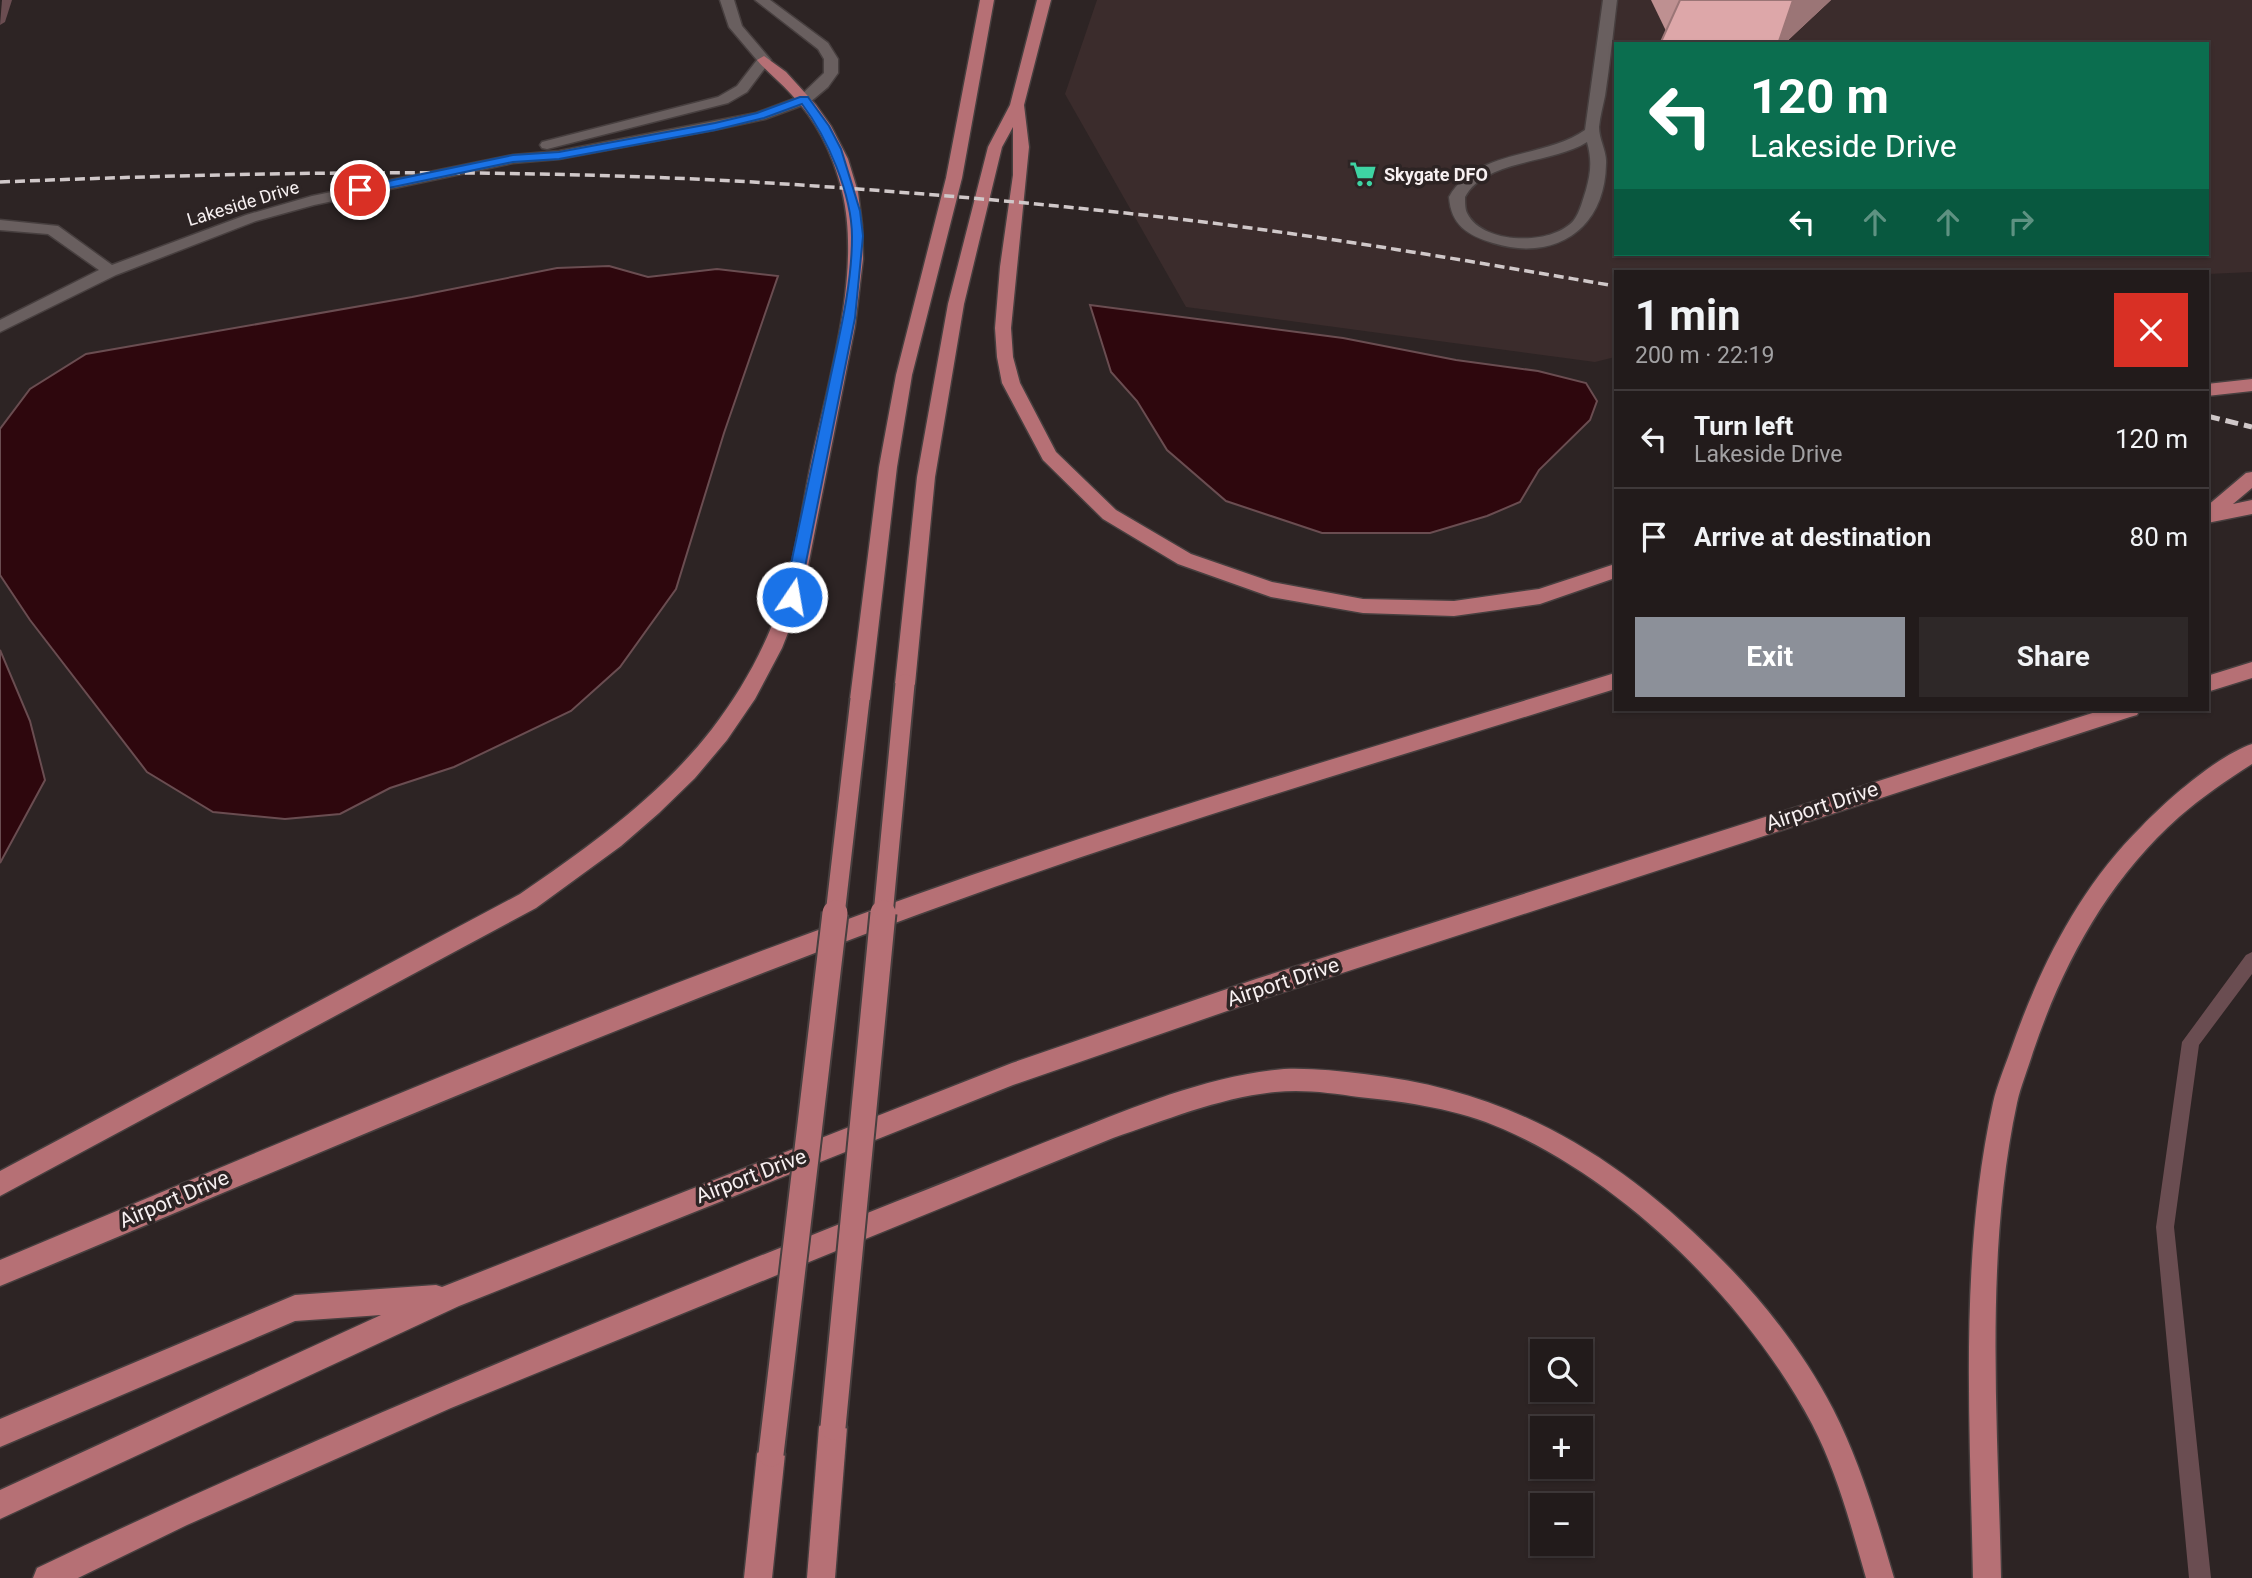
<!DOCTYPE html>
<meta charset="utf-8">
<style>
:root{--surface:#221b1b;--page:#2e2828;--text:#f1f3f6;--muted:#a2a1a3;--line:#3f393a;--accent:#8c9099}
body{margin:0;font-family:Roboto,sans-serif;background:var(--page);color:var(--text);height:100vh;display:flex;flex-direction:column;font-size:26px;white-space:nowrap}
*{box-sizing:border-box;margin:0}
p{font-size:23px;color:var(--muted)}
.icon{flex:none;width:38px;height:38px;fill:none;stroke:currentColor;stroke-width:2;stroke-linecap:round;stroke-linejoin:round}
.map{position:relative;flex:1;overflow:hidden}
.sheet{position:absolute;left:1614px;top:270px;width:595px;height:441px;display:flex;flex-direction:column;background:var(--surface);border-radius:0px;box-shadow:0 2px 5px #0004,0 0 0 2px var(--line)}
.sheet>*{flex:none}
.guide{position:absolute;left:1614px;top:42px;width:595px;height:214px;border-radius:0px;box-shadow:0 2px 5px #0004,0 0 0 2px var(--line);background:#0b6e4f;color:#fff;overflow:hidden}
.buttons{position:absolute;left:1530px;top:1339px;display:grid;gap:14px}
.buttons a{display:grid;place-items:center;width:63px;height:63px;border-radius:0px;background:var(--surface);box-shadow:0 2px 5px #0004,0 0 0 2px var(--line);font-size:35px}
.pin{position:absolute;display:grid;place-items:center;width:60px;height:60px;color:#fff;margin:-30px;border:4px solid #fff;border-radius:50%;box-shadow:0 2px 7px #0007}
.me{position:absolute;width:77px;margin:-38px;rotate:12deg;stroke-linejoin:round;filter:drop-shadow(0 0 5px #0008)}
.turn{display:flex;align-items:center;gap:24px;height:147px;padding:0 21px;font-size:32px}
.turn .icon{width:91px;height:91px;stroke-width:2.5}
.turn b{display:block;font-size:49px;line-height:60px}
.lanes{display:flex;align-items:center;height:66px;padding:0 21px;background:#0003;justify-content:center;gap:35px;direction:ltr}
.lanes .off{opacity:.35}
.round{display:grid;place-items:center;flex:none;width:74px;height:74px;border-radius:0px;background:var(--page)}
.head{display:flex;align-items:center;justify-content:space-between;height:119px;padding:0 21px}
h1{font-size:42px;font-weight:700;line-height:52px}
.action{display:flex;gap:14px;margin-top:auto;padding:14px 21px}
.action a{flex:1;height:80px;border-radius:0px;background:var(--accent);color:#fff;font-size:28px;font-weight:700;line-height:80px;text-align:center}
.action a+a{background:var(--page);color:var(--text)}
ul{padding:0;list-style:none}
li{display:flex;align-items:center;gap:21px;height:98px;padding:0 21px;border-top:2px solid var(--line)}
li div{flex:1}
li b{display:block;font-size:26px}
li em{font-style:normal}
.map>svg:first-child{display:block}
.built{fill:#3b2c2c;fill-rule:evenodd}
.water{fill:#2e070d;stroke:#6a4d51;stroke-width:2}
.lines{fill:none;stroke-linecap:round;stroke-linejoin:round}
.stream{fill:#6a4d51;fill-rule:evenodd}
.minor-casing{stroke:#473f3f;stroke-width:3}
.major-casing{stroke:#473f3f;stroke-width:3}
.minor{fill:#695f5f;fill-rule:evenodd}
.major{fill:#b67075;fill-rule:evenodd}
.rail-far1{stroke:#d0c8c9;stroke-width:3.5;stroke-dasharray:10 5;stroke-linecap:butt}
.rail{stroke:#d0c8c9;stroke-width:5;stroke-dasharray:13 6;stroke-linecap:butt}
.major-bridge-far1-casing{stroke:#473f3f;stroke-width:23;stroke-linecap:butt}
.major-bridge-casing{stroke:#473f3f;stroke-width:29;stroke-linecap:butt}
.major-bridge-far1{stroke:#b67075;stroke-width:19}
.major-bridge{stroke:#b67075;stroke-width:25}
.wall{fill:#be9091}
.shaded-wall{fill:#9b7576}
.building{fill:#dda7a9;stroke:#9b7576;stroke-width:2}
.route{fill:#1a73e8;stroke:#114b97;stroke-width:2}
.labels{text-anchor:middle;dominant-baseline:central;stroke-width:7;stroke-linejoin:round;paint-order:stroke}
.far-poi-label{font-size:18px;font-weight:bold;fill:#f7f0f1;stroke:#2d2424;text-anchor:start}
.far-street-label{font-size:18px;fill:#f7f0f1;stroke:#2d2424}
.street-label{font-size:21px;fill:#f7f0f1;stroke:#2d2424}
</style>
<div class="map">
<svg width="2252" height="1578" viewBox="0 0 2252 1578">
<rect width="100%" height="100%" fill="#2d2424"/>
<path class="built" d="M1097,0h1155v272l-45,2v-3h-592v86l-20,5 -409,-55 -121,-213zM1615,44h592v210h-592z"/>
<g class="water">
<polygon points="609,266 648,277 717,269 778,276 724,433 676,589 620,667 571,711 454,767 390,788 340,814 285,819 213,812 147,772 30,620 0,575 0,429 30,389 86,354 412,297 557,268"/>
<polygon points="1090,305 1343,338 1456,360 1538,371 1586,383 1597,401 1590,420 1539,470 1520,502 1487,516 1430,533 1322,533 1226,501 1167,450 1137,401 1111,372"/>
<polygon points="0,650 30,721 45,780 0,863"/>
</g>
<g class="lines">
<g class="stream">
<polygon points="2,0 12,0 5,22 0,25"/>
<polygon points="2252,952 2252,974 2199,1045 2174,1227 2211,1578 2189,1578 2156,1227 2182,1042 2246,955"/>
</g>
<g class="minor-casing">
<g id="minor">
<polygon points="720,0 734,0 742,26 771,60 747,92 728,103 547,149 542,148 540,145 542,142 718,97 737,86 757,60 729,27"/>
<polygon points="755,0 770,0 828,43 838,59 838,73 828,87 809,103 765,119 714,130 559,159 513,163 314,205 256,221 116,275 0,332 0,320 99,270 48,234 0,230 0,220 58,226 112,265 246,215 312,196 513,155 559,151 756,113 799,97 824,73 824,59 818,49"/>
<path d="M1603,0h14c-4,32 -7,64 -12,96 -2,10 -5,20 -6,31 0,13 8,24 7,37 -1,66 -52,98 -113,79 -26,-8 -42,-18 -44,-46 27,-48 95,-38 136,-67zM1587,142c5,18 4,30 -1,48 -3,9 -6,22 -12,30 -21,26 -92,25 -107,-7 -2,-4 -2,-11 -2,-16 20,-38 88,-33 122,-55z"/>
</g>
</g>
<g class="major-casing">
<g id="major">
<polygon points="980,0 994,0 962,178 912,375 897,467 870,699 867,705 860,707 853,705 850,699 879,467 896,375 946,178"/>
<polygon points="1037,0 1051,0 1024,105 1029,147 1011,328 1013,357 1020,383 1056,452 1116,510 1191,554 1272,582 1363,599 1454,601 1539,589 1615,564 1615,578 1540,604 1454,616 1363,613 1271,597 1178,564 1103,519 1043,460 1002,383 997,357 995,328 1000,267 1013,175 1013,127 1002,147 964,304 935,477 915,684 912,690 905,692 898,690 895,684 917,477 948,304 988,147 1010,105"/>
<path d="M764,56l22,16 30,33 15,21 17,33 10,33 4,33 1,34 -8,67 -53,271 -20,51 -27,51 -28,41 -32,38 -36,35 -38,33 -85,62 -536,288v-25l520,-277c70,-48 140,-98 192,-165 30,-39 55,-84 70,-131 14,-43 20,-91 29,-135 17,-83 51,-188 31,-272 -9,-37 -25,-70 -51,-97 -11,-12 -24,-22 -34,-34z"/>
<polygon points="2252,379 2252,391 2207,396 2207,384"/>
<polygon points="2252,472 2252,488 2233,504 2252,500 2252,514 2207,523 2207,506 2246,473"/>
<polygon points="2252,662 2252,678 2207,692 2207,676"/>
<path d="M1615,673v16c-215,67 -431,130 -643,206 -329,118 -649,257 -972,391v-26c321,-135 643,-271 972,-385 213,-73 428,-136 643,-202z"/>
<polygon points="2105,709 2140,709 2137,715 2130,717 1256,1001 1013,1085 459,1306 0,1519 0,1490 381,1315 295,1321 0,1447 0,1419 295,1295 436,1285 442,1287 1012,1063 1256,979"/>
<path d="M2252,744v20c-25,16 -50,33 -73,53 -71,63 -116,146 -146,235 -5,17 -12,33 -16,51 -33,155 -19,318 -16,475h-28c-3,-157 -14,-320 20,-475 4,-18 11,-34 17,-51 29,-83 68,-163 132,-226 26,-27 75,-70 110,-82z"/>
<path d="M1284,1069c27,-1 53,2 80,5 143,16 249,78 351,179 46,45 88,98 118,156 27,53 44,111 61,169h-28c-15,-52 -29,-106 -54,-154 -64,-120 -184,-240 -309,-295 -45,-20 -95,-27 -144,-32 -27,-4 -56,-8 -84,-5 -56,6 -109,28 -162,46l-662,270 -264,117 -109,53h-45l4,-10c281,-134 569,-251 858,-366 59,-23 117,-47 176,-70 68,-27 140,-57 213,-63z"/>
<polygon points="833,1413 843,1417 847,1427 835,1578 807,1578 819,1427 823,1417"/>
<polygon points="771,1440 781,1444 785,1454 772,1578 744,1578 757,1454 761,1444"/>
</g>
</g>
<use href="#minor" class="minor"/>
<use href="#major" class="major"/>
<path class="rail-far1" d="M0,182c271,-11 543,-15 815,4 133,9 265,21 397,37 135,17 269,40 403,63"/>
<polyline class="rail" points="2207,416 2252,427"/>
<g class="major-bridge-far1-casing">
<g id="major-bridge-far1">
<polyline points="835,915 860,699"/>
<polyline points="883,915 905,684"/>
</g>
</g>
<g class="major-bridge-casing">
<g id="major-bridge">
<polyline points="833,1427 883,913"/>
<polyline points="771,1454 835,913"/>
</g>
</g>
<use href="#major-bridge-far1" class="major-bridge-far1"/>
<use href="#major-bridge" class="major-bridge"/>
</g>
<polygon class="wall" points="1651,0 1831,0 1784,44 1666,31"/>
<polygon class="shaded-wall" points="1793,0 1831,0 1784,44 1776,44"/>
<polygon class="building" points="1680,0 1793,0 1778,44 1660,44"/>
<path class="route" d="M800,97h8l21,29 12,23 19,62 3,25 -8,82 -56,279 -7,6 -8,-6c15,-69 29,-139 44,-208 10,-49 24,-101 24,-152 0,-43 -25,-100 -50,-133l-38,14 -49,12 -156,29 -46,3 -153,32 -6,-4 6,-3 153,-32 46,-3 156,-29 42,-10z"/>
<defs>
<g id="supermarket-bare" transform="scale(2.1)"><path d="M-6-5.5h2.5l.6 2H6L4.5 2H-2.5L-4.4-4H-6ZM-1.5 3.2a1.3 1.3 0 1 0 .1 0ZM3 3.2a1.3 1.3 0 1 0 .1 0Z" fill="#3ed4a3" stroke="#2d2424" stroke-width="2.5" paint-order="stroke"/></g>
</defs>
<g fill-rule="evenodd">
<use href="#supermarket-bare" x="1363" y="174"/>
</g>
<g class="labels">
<g class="far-poi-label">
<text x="1384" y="174">Skygate DFO</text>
</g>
<g class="far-street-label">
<text transform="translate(243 203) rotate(-17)">Lakeside Drive</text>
</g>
<g class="street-label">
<text transform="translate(1822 806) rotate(-18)">Airport Drive</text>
<text transform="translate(1283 982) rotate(-18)">Airport Drive</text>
<text transform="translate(751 1176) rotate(-21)">Airport Drive</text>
<text transform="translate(174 1199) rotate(-23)">Airport Drive</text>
</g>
</g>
</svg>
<div class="buttons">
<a><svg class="icon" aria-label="search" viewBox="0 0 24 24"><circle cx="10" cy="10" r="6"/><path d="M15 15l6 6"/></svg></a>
<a>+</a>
<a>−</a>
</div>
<div class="pin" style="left:360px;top:190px;background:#d93025"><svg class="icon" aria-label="arrive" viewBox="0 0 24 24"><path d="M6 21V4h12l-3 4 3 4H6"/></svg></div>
<svg class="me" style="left:792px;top:597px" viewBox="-20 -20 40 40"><circle r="17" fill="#1a73e8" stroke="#fff" stroke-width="3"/><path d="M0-11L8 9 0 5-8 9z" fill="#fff"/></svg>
<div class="guide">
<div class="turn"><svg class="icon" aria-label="left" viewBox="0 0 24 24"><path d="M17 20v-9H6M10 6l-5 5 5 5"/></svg><div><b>120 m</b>Lakeside Drive</div></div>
<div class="lanes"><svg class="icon" aria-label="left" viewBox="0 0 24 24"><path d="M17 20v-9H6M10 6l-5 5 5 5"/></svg><svg class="icon off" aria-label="ahead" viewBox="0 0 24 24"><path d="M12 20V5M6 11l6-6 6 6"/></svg><svg class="icon off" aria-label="ahead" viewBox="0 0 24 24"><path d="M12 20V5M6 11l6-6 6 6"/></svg><svg class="icon off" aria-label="right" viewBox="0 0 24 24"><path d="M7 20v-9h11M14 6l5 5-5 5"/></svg></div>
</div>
<section class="sheet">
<div class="head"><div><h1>1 min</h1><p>200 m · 22:19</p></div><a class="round" style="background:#d93025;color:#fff"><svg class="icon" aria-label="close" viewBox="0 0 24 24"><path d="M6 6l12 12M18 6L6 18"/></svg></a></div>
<ul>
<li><svg class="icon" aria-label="left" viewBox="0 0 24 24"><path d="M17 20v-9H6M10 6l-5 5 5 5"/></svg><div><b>Turn left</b><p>Lakeside Drive</p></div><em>120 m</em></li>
<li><svg class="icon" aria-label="arrive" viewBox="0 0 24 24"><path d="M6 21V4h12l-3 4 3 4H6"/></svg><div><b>Arrive at destination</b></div><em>80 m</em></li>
</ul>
<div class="action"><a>Exit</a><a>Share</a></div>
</section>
</div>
